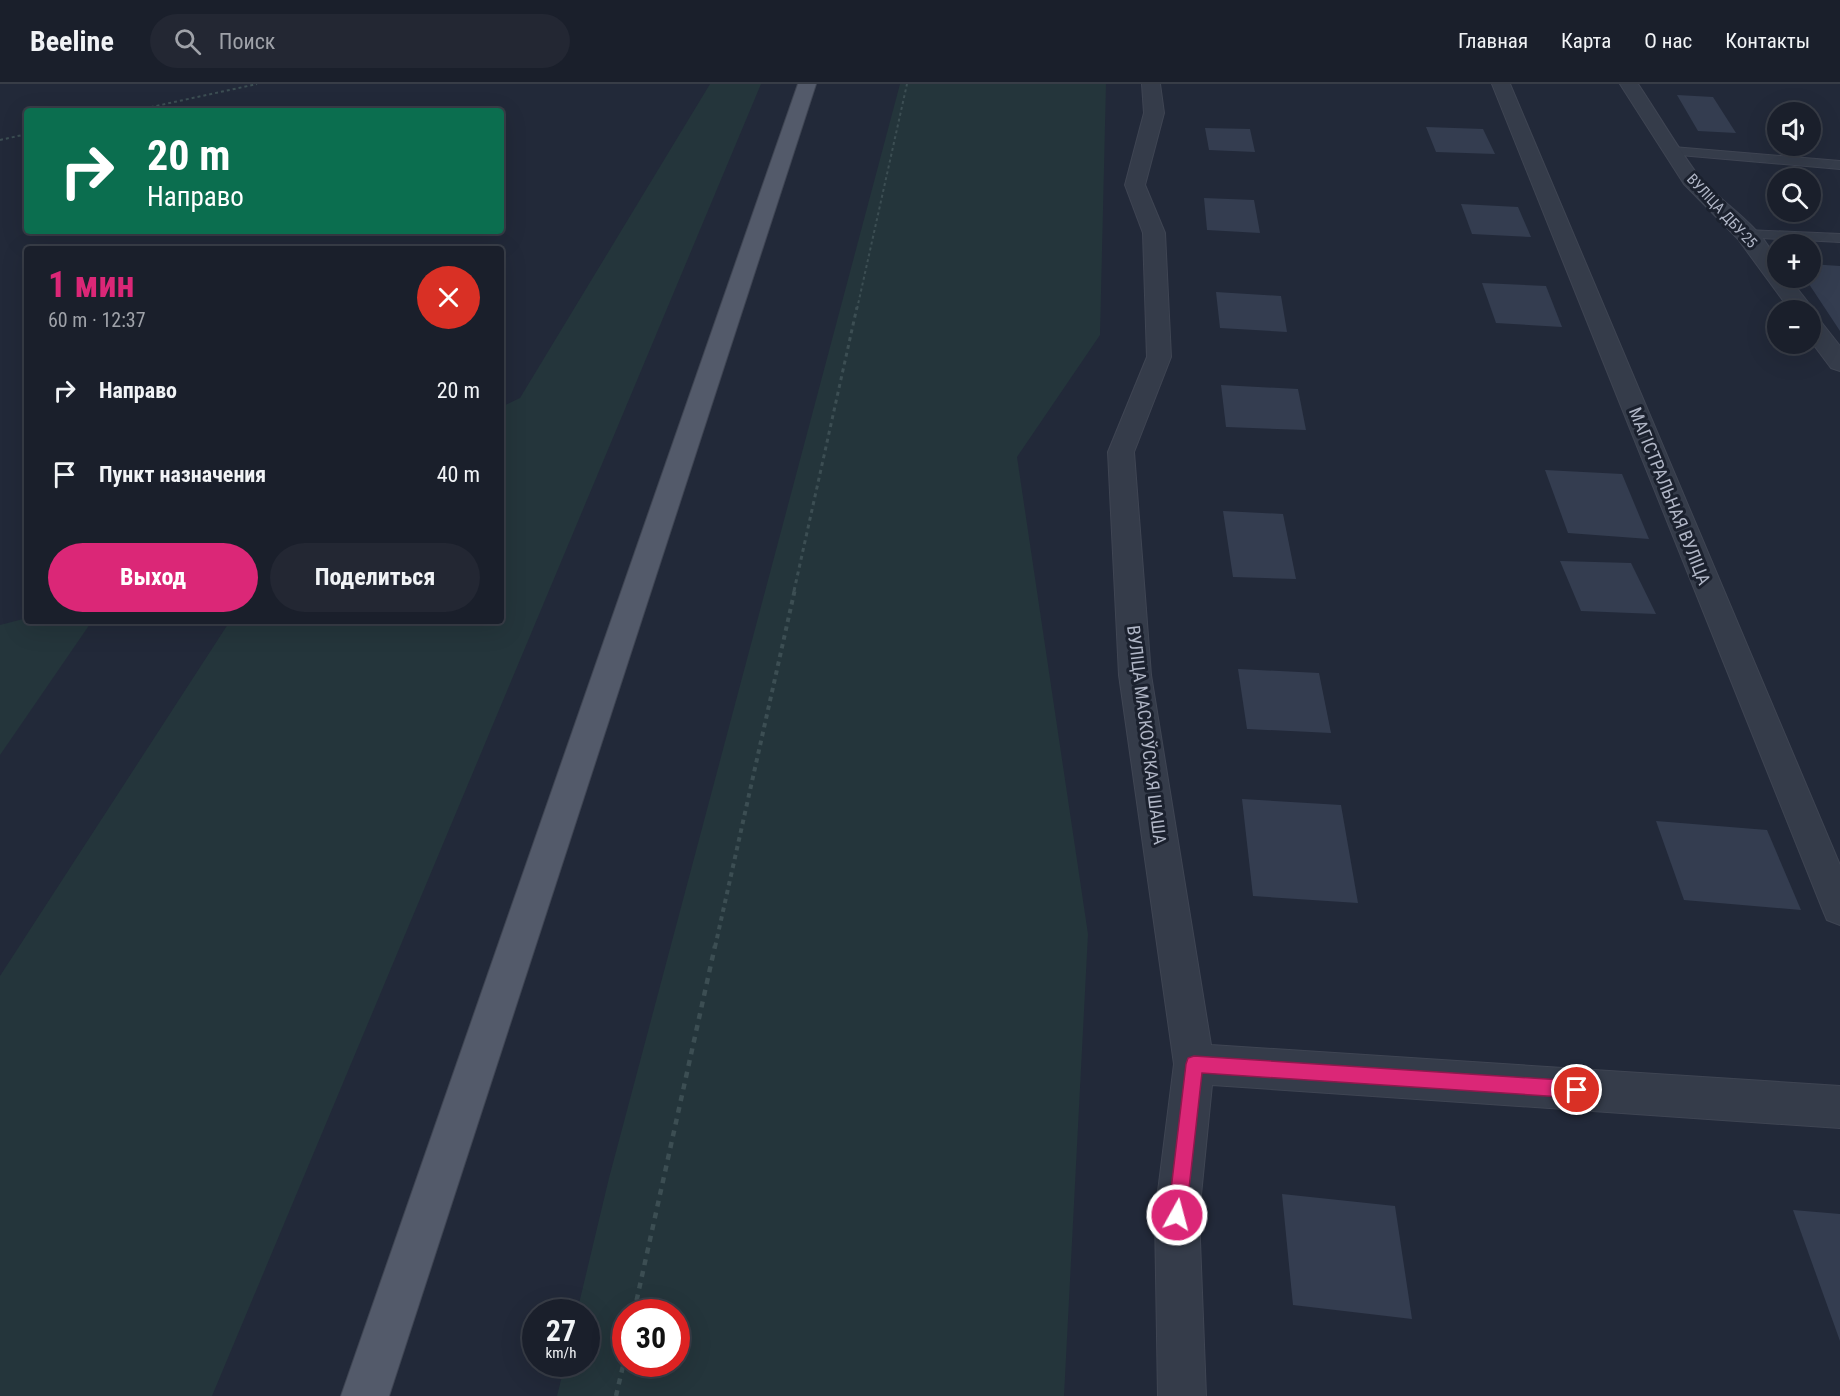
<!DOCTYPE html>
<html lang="ru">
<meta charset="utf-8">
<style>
:root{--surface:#1a1f2b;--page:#232733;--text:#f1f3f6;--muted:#9fa2a9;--line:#383d47;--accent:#db2777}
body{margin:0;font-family:"Roboto Condensed",sans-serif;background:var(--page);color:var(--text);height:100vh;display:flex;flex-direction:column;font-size:22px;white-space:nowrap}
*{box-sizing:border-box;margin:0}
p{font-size:20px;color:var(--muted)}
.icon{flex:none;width:33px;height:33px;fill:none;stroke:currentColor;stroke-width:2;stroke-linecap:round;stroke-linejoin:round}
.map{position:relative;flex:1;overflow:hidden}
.panel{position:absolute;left:24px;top:162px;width:480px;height:378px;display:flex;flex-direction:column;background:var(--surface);border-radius:6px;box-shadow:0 6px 24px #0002,0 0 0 2px var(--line)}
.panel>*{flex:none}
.guide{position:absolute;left:24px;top:24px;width:480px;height:126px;border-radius:6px;box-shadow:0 6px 24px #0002,0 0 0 2px var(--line);background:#0b6e4f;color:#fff;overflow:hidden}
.fabs{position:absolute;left:1767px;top:18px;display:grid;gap:12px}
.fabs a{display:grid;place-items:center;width:54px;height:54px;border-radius:50%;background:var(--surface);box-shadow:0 6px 24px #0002,0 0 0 2px var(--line);font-size:30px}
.speed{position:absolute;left:522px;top:1215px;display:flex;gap:12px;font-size:30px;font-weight:700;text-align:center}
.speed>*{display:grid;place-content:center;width:78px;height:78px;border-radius:50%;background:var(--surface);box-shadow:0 6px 24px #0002,0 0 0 2px var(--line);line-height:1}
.speed small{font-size:15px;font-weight:400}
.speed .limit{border:9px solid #d22;background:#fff;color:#111}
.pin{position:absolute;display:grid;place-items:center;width:51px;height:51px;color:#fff;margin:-26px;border:3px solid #fff;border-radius:50%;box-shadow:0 2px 6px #0007}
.me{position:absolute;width:66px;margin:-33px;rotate:7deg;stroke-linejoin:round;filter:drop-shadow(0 0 4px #0008)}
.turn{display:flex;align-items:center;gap:21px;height:126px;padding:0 24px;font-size:27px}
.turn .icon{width:78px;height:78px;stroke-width:2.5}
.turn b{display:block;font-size:42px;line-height:51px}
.round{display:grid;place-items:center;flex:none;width:63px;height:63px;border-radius:32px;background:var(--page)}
.head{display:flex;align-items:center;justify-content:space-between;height:102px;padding:0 24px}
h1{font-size:36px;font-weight:700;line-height:45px;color:var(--accent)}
.primary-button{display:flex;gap:12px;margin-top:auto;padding:12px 24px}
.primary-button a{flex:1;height:69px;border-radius:36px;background:var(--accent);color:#fff;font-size:24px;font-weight:700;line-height:69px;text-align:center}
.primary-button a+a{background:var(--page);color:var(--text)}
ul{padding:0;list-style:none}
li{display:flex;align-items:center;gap:18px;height:84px;padding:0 24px}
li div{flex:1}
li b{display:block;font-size:22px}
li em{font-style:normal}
header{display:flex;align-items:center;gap:36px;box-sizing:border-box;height:84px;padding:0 30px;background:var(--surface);border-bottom:2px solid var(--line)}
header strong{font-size:28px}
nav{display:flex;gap:33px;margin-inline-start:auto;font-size:21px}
.search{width:420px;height:54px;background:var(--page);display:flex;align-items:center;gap:15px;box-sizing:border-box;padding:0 21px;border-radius:33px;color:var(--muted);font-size:22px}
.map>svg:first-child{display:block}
.green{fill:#24353b;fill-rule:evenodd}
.building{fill:#343d50}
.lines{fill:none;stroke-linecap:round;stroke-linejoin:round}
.lane-casing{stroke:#3f4553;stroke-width:2}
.street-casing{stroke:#3f4553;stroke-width:2}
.primary-casing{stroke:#3f4553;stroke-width:2}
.path-far3{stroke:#3c4e53;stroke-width:2;stroke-dasharray:3 3;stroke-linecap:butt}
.path-far2{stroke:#3c4e53;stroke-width:3;stroke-dasharray:4 4;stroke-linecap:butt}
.path-far1{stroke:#3c4e53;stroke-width:4;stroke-dasharray:4.5 4.5;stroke-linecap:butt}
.path{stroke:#3c4e53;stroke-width:4.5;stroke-dasharray:6 6;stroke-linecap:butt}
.lane{fill:#353c4a;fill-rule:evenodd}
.street{fill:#353c4a;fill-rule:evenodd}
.primary{fill:#535a6a;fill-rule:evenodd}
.route{fill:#db2777;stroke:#8e194d;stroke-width:1.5}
.labels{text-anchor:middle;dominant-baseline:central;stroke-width:6;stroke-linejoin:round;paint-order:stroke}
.far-street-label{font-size:15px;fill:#b0b6c6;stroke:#1b212e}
.street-label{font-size:18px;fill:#b0b6c6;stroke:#1b212e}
</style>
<header>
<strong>Beeline</strong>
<div class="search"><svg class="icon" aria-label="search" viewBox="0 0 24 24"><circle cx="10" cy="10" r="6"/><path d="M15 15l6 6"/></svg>Поиск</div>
<nav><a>Главная</a><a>Карта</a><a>О нас</a><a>Контакты</a></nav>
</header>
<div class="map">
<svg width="1840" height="1312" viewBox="0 0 1840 1312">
<rect width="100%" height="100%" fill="#222939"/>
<g class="green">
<polygon points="710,0 761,0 212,1312 0,1312 0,892 230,537 501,537 501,323 520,314"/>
<path d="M900,0h206l-6,251 -83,122 71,477 -24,462h-507l8,-32h21v-52h-9l32,-134zM626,1228h50v52h-50z"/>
<polygon points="27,534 27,537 92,537 0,671 0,541"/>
</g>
<g class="building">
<polygon points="1677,11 1713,13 1736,49 1698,47"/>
<polygon points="1426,43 1483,45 1495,70 1436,68"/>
<polygon points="1205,44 1250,45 1255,68 1209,66"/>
<polygon points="1204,114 1254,116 1260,149 1207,146"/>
<polygon points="1461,120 1518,123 1531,153 1472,150"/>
<polygon points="1810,180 1840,182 1840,247 1805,194 1810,194"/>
<polygon points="1482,199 1546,202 1562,243 1496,239"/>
<polygon points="1216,208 1281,212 1287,248 1220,244"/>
<polygon points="1221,301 1298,305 1306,346 1226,343"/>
<polygon points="1545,386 1622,390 1649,455 1568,449"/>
<polygon points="1223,427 1283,430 1296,495 1233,493"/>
<polygon points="1560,477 1631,479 1656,530 1581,527"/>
<polygon points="1238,585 1319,589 1331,649 1247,645"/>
<polygon points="1242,715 1341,721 1358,819 1253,812"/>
<polygon points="1656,737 1767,746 1801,826 1684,816"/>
<polygon points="1282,1110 1395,1122 1412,1235 1293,1221"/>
<polygon points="1793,1126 1840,1130 1840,1257"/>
</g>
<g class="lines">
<g class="lane-casing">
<g id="lane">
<polygon points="1673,63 1840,77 1840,85 1668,70 1668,64"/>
<polygon points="1746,146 1840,150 1840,158 1741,153 1741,147"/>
</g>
</g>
<g class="street-casing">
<g id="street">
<polygon points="1142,0 1160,0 1164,29 1145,101 1165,149 1171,273 1134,368 1151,591 1211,961 1840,1002 1840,1044 1212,1001 1199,1131 1206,1312 1158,1312 1155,1131 1174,980 1119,591 1108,368 1147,273 1143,149 1125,101 1144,29"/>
<polygon points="1492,0 1510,0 1840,781 1840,841 1827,836 1822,824"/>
<path d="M1620,0h18c20,30 38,61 59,90 25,33 81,58 81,104h11l25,32 -4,5v-5h-20l-52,-71 -54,-55z"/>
<polygon points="1810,232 1818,234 1840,262 1840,287 1831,284 1810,256"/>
</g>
</g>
<g class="primary-casing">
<polygon id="primary" points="798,0 816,0 389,1312 341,1312"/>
</g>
<g class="path-far3">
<polyline points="133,27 257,0"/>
<polyline points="0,56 27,50"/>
<polyline points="857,225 907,0"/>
</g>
<polyline class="path-far2" points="794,507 857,223"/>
<polyline class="path-far1" points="715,863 795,505"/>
<g class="path">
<polyline points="634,1228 715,862"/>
<polyline points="616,1312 626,1269"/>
</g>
<use href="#lane" class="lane"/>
<use href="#street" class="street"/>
<use href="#primary" class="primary"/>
</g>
<polygon class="route" points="1194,972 1577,997 1583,1000 1585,1006 1583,1012 1577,1014 1202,989 1186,1131 1183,1137 1177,1140 1170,1137 1168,1131 1186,980 1188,974"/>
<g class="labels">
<g class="far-street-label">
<text transform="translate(1722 127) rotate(47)">ВУЛІЦА ДБУ-25</text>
</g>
<g class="street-label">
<text transform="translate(1670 412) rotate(68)">МАГІСТРАЛЬНАЯ ВУЛІЦА</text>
<text transform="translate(1147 651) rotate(83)">ВУЛІЦА МАСКОЎСКАЯ ШАША</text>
</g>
</g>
</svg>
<div class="fabs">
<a><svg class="icon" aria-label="sound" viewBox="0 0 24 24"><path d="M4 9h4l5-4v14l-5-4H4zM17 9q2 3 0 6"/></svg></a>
<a><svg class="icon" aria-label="search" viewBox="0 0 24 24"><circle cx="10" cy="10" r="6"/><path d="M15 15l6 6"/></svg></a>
<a>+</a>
<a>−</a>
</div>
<div class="speed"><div>27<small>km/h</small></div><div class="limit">30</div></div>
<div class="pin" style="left:1577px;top:1006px;background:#d93025"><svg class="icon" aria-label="arrive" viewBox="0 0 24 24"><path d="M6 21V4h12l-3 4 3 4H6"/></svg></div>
<svg class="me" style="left:1177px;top:1131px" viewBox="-20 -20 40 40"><circle r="17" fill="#db2777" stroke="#fff" stroke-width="3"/><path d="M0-11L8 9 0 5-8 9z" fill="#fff"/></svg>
<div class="guide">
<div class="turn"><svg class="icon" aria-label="right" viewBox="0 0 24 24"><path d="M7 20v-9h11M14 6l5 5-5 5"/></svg><div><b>20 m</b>Направо</div></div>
</div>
<section class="panel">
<div class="head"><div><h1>1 мин</h1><p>60 m · 12:37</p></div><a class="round" style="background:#d93025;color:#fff"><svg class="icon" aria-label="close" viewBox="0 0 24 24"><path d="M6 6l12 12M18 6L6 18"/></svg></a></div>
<ul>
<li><svg class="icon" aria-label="right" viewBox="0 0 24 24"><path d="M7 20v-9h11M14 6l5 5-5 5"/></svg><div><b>Направо</b></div><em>20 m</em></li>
<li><svg class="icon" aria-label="arrive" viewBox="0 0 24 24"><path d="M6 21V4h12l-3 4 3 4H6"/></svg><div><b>Пункт назначения</b></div><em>40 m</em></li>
</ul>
<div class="primary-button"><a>Выход</a><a>Поделиться</a></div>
</section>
</div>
